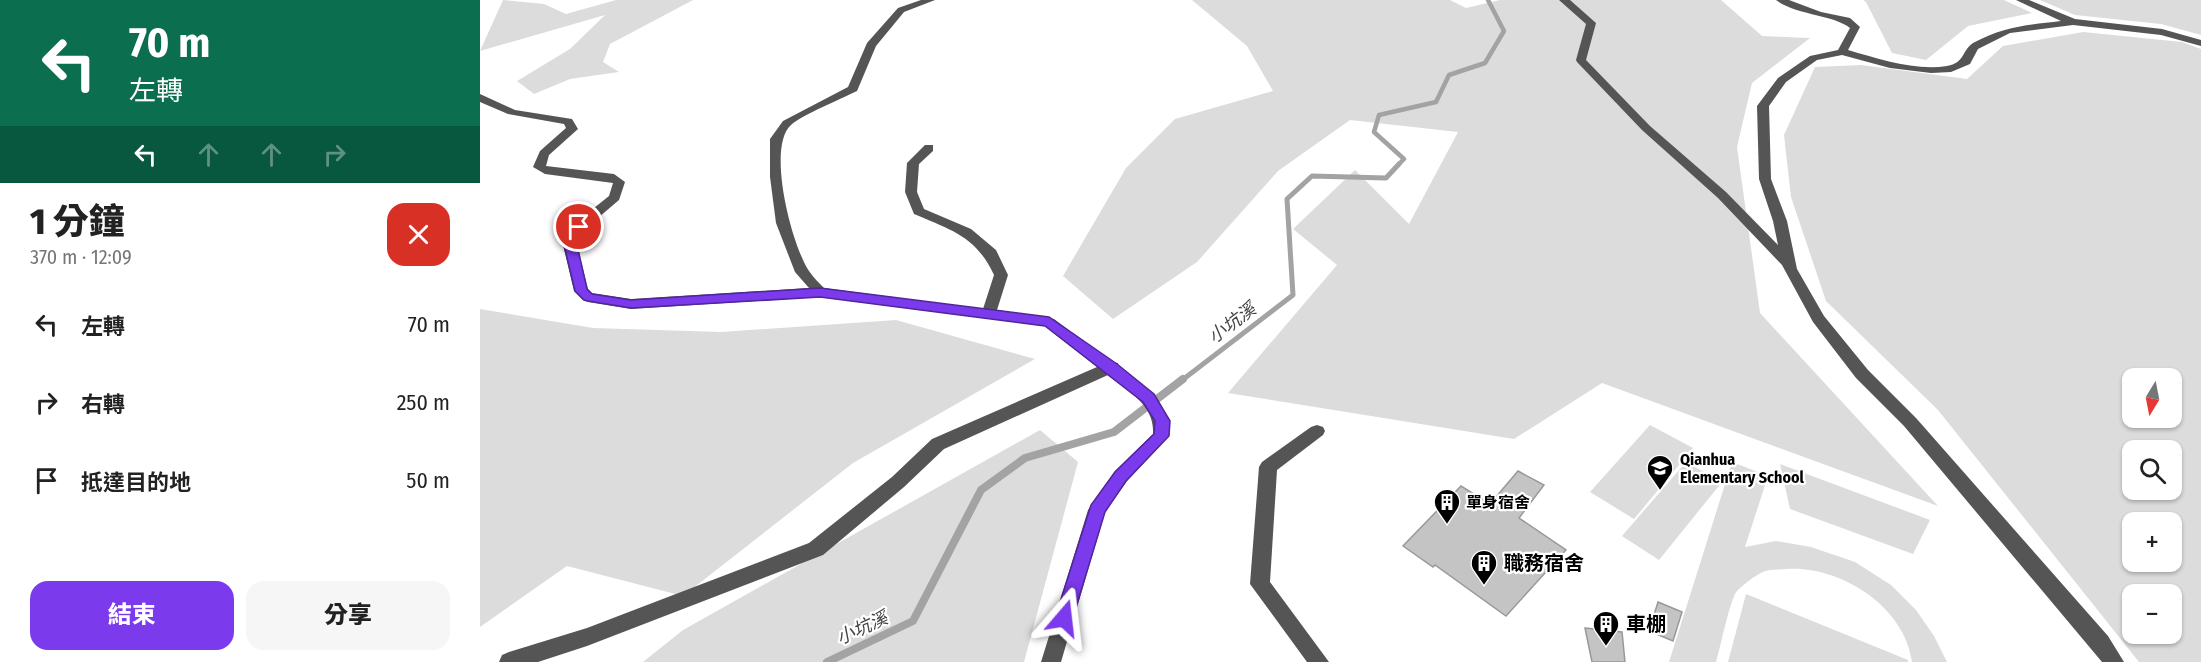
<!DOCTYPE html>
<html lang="zh-TW">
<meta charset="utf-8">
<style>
:root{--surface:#fff;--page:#f6f6f6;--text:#222;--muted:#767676;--accent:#7c3aed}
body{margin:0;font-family:"Fira Sans Condensed","Noto Sans TC",sans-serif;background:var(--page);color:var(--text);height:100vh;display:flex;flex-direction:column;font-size:22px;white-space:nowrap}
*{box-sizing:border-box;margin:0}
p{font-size:20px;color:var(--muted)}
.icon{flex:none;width:33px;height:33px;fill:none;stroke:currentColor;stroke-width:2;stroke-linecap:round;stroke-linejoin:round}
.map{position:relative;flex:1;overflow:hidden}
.details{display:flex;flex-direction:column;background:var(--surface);width:480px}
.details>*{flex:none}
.guide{background:#0b6e4f;color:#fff;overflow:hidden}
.needle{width:39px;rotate:190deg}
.fabs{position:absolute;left:1642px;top:368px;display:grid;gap:12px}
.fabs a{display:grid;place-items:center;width:60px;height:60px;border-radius:12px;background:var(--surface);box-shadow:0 2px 4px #0004;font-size:30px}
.pin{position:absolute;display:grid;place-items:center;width:51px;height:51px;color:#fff;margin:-26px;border:3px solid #fff;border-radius:50%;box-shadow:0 2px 6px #0007}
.me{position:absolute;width:66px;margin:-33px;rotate:17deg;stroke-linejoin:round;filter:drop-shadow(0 0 4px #0008)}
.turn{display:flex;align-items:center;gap:21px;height:126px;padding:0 30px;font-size:27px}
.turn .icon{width:78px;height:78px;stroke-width:2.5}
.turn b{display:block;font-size:42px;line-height:51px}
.lanes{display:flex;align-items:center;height:57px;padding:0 30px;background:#0003;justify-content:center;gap:30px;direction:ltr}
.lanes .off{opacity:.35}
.round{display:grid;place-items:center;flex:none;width:63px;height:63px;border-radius:18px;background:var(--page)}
.head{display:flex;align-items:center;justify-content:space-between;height:102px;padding:0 30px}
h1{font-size:36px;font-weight:800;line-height:45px}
.button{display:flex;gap:12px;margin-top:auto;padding:12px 30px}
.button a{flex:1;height:69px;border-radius:18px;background:var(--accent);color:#fff;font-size:24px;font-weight:800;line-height:69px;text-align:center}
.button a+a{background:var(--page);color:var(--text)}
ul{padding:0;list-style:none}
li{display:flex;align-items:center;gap:18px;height:78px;padding:0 30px}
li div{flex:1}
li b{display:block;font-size:22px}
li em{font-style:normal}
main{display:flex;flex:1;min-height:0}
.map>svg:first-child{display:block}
.green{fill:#dcdcdc;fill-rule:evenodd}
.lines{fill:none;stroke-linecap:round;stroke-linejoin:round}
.stream-far2{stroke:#a3a3a3;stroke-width:4.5}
.stream-far1{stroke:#a3a3a3;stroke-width:5}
.stream{stroke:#a3a3a3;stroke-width:8}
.building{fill:#c4c4c4;stroke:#999;stroke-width:1.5}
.minor{fill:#555;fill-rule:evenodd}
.route{fill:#7c3aed;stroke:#51269a;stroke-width:1.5}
.labels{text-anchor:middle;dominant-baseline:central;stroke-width:4.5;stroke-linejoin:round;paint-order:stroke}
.poi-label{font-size:16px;font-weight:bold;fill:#000;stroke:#fff;text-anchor:start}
.water-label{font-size:18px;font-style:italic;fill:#444;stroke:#fff}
.near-poi-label{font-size:20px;font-weight:bold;fill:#000;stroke:#fff;text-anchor:start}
</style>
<main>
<section class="details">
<div class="guide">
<div class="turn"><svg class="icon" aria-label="left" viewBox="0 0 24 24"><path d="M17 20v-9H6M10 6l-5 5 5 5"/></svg><div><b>70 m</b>左轉</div></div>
<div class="lanes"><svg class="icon" aria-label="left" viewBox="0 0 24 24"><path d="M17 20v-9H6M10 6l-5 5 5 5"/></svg><svg class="icon off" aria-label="ahead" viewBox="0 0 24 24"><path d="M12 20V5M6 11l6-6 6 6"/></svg><svg class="icon off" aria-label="ahead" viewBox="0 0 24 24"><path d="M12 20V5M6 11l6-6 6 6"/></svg><svg class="icon off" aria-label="right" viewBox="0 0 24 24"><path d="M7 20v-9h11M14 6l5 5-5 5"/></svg></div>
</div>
<div class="head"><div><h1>1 分鐘</h1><p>370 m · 12:09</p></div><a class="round" style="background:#d93025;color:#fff"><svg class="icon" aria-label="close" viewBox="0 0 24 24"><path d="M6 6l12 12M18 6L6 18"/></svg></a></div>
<ul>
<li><svg class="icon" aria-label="left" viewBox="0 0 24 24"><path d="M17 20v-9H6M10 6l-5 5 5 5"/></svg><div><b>左轉</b></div><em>70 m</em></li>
<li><svg class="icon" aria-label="right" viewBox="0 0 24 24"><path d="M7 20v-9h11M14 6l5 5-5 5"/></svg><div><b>右轉</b></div><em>250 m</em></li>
<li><svg class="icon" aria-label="arrive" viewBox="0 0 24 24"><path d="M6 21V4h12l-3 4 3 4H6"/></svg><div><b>抵達目的地</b></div><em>50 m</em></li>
</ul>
<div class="button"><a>結束</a><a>分享</a></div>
</section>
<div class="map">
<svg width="1721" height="662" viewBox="0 0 1721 662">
<rect width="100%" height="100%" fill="#fff"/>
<g class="green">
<polygon points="23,0 64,4 86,14 136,0 213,0 130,44 123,62 139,72 90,79 54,94 37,81 90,49 125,15 0,51"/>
<polygon points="712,0 970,0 986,8 1020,0 1241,0 1282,36 1330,38 1272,83 1257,147 1280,313 1458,506 1122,383 1034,439 748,393 857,265 813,229 875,170 929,224 978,132 870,120 798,171 717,262 633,319 583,276 646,168 695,119 793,91 767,46"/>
<polygon points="1383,0 1524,0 1552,13 1488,26 1446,60 1412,53 1386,2"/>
<polygon points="1560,0 1721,0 1721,35 1681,24 1595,15"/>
<path d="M1603,32l99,10 19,7v613h-62l-201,-252 -112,-109 -35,-104 -7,-62 31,-68 46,-2 106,14 36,-33zM1653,378h39v39h-39zM1653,450h39v39h-39zM1653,522h39v39h-39zM1653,594h39v39h-39z"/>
<polygon points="0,309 113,328 241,332 416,320 555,359 373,463 203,596 87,566 0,627"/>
<polygon points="1170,425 1213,448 1154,519 1110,492"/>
<polygon points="560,430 598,462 544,662 163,662 203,630"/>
<polygon points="1206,462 1242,482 1179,560 1142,536"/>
<path d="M1252,462l36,14 -23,71 31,-6 35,6 44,15 36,23 25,25 18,26 13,26h-35c-7,-56 -73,-97 -126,-93 -7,1 -17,0 -23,3 -8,3 -20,13 -26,19 -7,8 -17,58 -21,71h-47z"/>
<polygon points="1300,464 1450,520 1433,554 1310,509"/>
<polygon points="1266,594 1428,660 1428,662 1248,662"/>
</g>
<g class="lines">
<polyline class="stream-far2" points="918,165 924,159 894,132 899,115 956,102 969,75 1005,63 1024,31 1008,0"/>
<polyline class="stream-far1" points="701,381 813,295 807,199 832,176 906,178 919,164"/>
<polyline class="stream" points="347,662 433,621 501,490 545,458 634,432 703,379"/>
</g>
<g class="building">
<polygon points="1038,471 1064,485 1039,518 1086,550 1026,616 955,565 953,567 923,546 981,486 1010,504"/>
<polygon points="1178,602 1202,612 1193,641 1169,631"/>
<polygon points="1105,628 1142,632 1145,662 1112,662"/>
</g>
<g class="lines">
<g class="minor">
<path d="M441,0h14l-31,12 -28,34 -19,45c-16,8 -55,24 -66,34 -25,22 1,121 18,146 4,6 10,12 15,17l159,21 11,-34c-18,-39 -43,-45 -80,-61l-9,-22 2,-29 18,-18h8v6l-14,13 -2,28 7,17 47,20 25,21 12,25 -11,35 57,9 57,43 7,1 1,5 35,26 16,27 -1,15 -42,45 -22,31 -44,150h-20l47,-152 27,-39 38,-37c2,-29 -25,-43 -45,-59l-164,74 -40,38 -81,68 -236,91 -49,16h-39l3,-7 7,-3 78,-24 222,-85 83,-66 40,-38 165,-72 -52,-41 -225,-29 -189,12 -43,-7 -5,-2 -9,-9 -11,-46 11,-21 35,-28 4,-13 -68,-9 -12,-7 7,-16 26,-23 -2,-4 -56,-10 -28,-12v-8l35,16 57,9 6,10 -29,26 -3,11 68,8 11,8 -6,18 -34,29 -8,16 11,44 4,4 39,6 178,-11 -14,-16 -19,-49 -6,-46v-38l13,-18 65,-34 19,-44 31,-35z"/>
<path d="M1079,0h11l26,23 -10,37 64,66 76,66 52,53 -5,-24 -14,-42 -2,-73 21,-28 32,-22 28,-6 12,-22c-15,-13 -54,-13 -74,-28h13l32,12 29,6 10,9 -12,23c31,9 67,21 99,16 18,-3 15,-16 26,-23 31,-17 54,-18 88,-22l-45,-21h13l46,19 87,10 39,11v6l-40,-11 -88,-10 -63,8 -32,16 -8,15 -19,8 -20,1 -41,-5 -48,-13 -25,5 -31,22 -17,24 2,73 16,42 10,48 27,47 44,54 48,48 192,218 16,26h-22l-198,-236 -48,-48 -43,-56 -31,-57 -64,-67 -76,-68 -65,-68 -1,-2 10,-36z"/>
<polygon points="837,425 843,427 845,431 843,435 797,470 790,582 849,662 827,662 770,584 779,467 782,462 831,427"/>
</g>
</g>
<polygon class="route" points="99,224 105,227 97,245 107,289 112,294 151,300 340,288 569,317 637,364 674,394 690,421 689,436 646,481 625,512 591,624 584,627 578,624 575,618 611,505 635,472 674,434 675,421 663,402 565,326 340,297 151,308 108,301 104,300 95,291 84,245 95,225"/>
<defs>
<g id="school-pin" transform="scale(1.35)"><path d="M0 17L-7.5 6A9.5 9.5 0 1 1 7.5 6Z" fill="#000" stroke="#fff"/><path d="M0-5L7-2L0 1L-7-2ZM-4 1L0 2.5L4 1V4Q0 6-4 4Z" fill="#fff"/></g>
<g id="building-pin" transform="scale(1.35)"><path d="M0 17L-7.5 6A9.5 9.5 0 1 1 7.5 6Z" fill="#000" stroke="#fff"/><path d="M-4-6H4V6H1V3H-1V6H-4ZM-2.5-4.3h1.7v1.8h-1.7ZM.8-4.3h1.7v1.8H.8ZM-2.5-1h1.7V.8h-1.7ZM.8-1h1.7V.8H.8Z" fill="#fff"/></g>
</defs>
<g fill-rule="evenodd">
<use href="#school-pin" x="1180" y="468"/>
<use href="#building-pin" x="967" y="502"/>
<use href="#building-pin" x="1004" y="563"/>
<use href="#building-pin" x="1126" y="624"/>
</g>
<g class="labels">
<g class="poi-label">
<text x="1200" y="459">Qianhua<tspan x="1200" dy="18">Elementary School</tspan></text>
<text x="986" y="502">單身宿舍</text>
</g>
<g class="water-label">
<text transform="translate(752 323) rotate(-37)">小坑溪</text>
<text transform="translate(382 628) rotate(-25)">小坑溪</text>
</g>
<g class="near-poi-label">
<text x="1024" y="563">職務宿舍</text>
<text x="1146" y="624">車棚</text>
</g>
</g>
</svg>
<div class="fabs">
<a><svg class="needle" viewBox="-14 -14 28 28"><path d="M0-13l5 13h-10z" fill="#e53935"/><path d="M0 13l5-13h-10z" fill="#767676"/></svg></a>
<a><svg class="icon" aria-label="search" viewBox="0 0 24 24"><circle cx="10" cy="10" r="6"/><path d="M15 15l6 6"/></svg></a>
<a>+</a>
<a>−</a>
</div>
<div class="pin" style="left:99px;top:227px;background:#d93025"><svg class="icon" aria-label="arrive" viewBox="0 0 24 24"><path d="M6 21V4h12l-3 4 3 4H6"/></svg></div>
<svg class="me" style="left:584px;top:618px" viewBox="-20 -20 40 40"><path d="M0-17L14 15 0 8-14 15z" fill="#7c3aed" stroke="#fff" stroke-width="4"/></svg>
</div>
</main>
